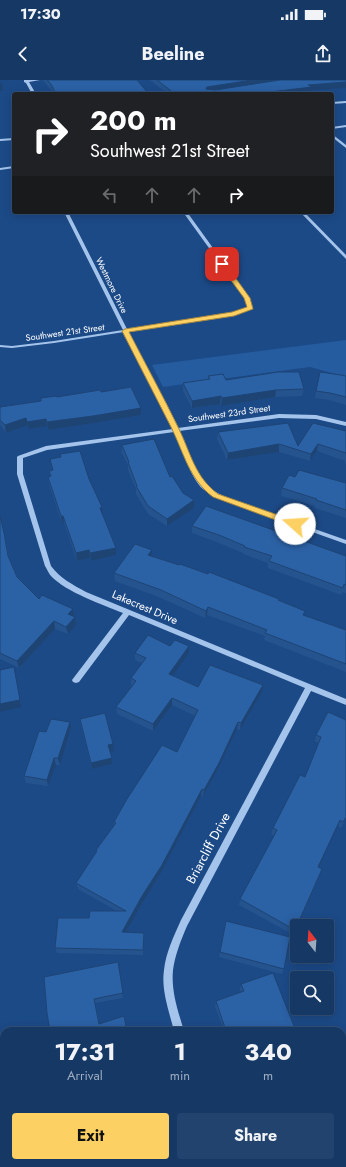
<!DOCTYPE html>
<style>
:root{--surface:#153865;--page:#22436e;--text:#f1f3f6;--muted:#9dacbf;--line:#345279;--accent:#fcd062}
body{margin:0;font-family:Jost,sans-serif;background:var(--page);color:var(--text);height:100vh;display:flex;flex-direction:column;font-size:15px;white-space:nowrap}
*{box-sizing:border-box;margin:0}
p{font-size:13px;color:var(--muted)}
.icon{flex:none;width:22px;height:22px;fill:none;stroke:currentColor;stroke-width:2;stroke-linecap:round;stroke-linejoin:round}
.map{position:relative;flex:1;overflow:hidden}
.drawer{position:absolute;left:0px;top:947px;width:346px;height:140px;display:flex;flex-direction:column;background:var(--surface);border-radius:12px 12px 0 0;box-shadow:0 2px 10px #0003,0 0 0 1px var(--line)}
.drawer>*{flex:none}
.banner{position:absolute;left:12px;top:12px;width:322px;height:122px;border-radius:4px;box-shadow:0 2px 10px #0003,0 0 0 1px var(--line);background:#202124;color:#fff;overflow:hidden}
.needle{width:26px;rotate:343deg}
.fabs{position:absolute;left:290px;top:839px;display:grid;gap:8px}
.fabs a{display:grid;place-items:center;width:44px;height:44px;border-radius:4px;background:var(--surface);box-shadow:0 2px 10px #0003,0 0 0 1px var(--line);font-size:20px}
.pin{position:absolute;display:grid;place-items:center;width:34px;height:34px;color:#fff;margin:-17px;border-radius:8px;box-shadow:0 2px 6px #0006}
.me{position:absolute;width:44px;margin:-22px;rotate:289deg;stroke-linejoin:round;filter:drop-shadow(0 0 3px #0008)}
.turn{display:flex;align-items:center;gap:14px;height:84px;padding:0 12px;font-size:18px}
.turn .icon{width:52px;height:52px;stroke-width:2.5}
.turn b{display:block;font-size:28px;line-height:34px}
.lanes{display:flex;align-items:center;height:38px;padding:0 12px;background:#0003;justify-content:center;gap:20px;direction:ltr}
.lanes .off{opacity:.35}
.eta{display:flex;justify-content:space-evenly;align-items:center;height:68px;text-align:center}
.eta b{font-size:24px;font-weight:700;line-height:28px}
.button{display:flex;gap:8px;margin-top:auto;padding:8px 12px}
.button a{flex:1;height:46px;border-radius:4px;background:var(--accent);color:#111;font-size:16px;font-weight:700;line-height:46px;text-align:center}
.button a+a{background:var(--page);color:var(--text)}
.status{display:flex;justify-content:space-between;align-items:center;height:28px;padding:0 20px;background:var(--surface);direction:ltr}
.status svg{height:11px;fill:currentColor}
header{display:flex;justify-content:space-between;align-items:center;height:52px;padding:0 12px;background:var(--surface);font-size:18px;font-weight:700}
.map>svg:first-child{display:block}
.green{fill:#255c9f}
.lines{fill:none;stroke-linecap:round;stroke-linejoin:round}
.minor{fill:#a4c4eb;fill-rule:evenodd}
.wall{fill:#25538e}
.shaded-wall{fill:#1e4474}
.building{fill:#2b61a5;stroke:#1e4474}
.route{fill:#fcd062;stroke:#a48740}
.labels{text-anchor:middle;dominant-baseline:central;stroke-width:4;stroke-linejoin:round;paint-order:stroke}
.far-street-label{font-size:9px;fill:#fff;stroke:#1c4a87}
.street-label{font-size:11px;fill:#fff;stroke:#1c4a87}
.near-street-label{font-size:13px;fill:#fff;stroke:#1c4a87}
</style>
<div class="status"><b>17:30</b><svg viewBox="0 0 49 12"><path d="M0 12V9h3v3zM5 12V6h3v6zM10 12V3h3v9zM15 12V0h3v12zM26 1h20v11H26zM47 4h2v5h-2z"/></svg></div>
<header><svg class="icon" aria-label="back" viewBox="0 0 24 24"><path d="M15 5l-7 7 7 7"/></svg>Beeline<svg class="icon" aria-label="share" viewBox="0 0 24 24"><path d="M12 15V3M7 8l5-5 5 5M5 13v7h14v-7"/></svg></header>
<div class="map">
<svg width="346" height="1087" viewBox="0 0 346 1087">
<rect width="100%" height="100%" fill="#1c4a87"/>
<polygon class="green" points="346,260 346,297 310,287 163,307 152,285"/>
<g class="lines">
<g class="minor">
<polygon points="24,0 40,0 29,2 36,14 32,14 26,3 24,2"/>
<polygon points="346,21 346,23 332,24 332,22"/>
<polygon points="346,45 346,47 332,49 332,47"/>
<polygon points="332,54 346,65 346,68 332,57"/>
<polygon points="14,58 14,60 0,61 0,59"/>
<polygon points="14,86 14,88 0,90 0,88"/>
<path d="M64,132h4l59,117 105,-16 16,-6 -3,-9 -62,-86h4l62,86 4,10v1l-20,6 -104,17 49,96 101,-14 37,1 30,7v4l-30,-7 -37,-1 -100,13c6,14 18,47 28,56 8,5 17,9 25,13l114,40v4l-118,-42c-9,-3 -18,-7 -25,-13 -12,-10 -22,-42 -29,-57l-127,18 -24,8v16l28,92c9,12 22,19 35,26l260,107v6l-35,-14 -124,235c-6,14 -12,29 -14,44 -2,21 5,41 11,61h-10c-5,-20 -13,-41 -10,-61 2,-18 10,-34 17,-50l124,-232 -176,-73 -50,67 -3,1 -3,-1 -1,-2 51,-67c-20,-8 -57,-21 -72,-37 -2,-2 -4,-7 -6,-10l-28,-92v-17l1,-1 28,-10 127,-17 -49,-97 -70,11 -42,5 -12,-1v-2l12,1 42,-5 69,-11z"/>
<polygon points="300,132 304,132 346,175 346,179"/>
<polygon points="212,1083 223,1083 224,1087 213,1087"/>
</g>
</g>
<g class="wall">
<polygon points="43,0 137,0 147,12 147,14 53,14 51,10"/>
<polygon points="150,0 346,0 311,10 311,13 303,14 168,14"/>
<polygon points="208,296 226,300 304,309 302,316 275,317 221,326 220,324 192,328 183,311 183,303 208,299"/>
<polygon points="346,296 346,325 329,320 315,318 316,311"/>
<polygon points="101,312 141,335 94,343 48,350 47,346 29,349 28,345 6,353 0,345 0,327 41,321 57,317"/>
<polygon points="346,351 346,384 345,384 345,381 317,371 310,381 279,372 227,380 217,359 218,352 298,366"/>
<polygon points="122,365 170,397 194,428 167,446 148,434 136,414 136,409 128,390 128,385 122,373"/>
<polygon points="60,374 89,399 116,468 116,475 91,481 90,478 77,481 64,443 62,444 49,404 48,397 50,396 49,391 52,390 50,379 60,377"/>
<polygon points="295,397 346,403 346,438 315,428 315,426 281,416 282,408"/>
<polygon points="0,436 6,460 9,477 17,497 39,519 73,529 74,536 73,537 75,537 76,545 68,554 55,549 19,588 0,579"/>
<polygon points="192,446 346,476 346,513 343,512 341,515 268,488 268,483 243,474 243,473 219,463 192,453"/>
<polygon points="152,476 208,494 279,519 278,521 304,536 346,550 346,592 264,560 265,556 207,535 205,538 161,518 115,501 114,493"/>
<polygon points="170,566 189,566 189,573 173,595 198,607 262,612 240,650 237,649 218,689 203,716 201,716 162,791 143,822 126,852 144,858 143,875 57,873 55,868 89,838 117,831 78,809 76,803 96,773 96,770 114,745 114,742 177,672 195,636 172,625 153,651 117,634 116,627 132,606 131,606 131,598 142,583 135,580 135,573"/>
<polygon points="80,639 114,671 110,671 112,684 92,689 81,646"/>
<polygon points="346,640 346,738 341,748 338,746 319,787 320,795 298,846 297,846 294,855 239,825 240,819 274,756 271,754 273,748 305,697 319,663 315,661 316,655"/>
<polygon points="71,648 60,685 56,685 48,706 26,703 24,696 46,652"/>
<polygon points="220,872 284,889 282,894 219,877"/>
<polygon points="118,882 123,918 95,923 100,944 127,951 50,951"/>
<polygon points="241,904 296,951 224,951 215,926 216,921 241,912 240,909"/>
</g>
<g class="shaded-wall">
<polygon points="252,0 289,0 206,14 206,9 207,7"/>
<polygon points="346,2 346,8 311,10 311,13 303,14 269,14 270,12 308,5"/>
<polygon points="0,3 2,3 3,11 0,11"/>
<polygon points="276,310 275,317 221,326 222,318"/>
<polygon points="221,316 220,324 192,328 192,321"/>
<polygon points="141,328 141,335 94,343 48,350 47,342"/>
<polygon points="26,338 28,345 6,353 5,345"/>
<polygon points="46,339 47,346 29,349 27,342"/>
<polygon points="279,364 279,372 227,380 228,373"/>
<polygon points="318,364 317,371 310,381 311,374"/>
<polygon points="194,420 194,428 167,446 167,439"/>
<polygon points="102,427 103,435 101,435 100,428"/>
<polygon points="61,436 63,436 64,443 62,444"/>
<polygon points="116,468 116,475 91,481 90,473"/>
<polygon points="89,470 90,478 77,481 76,473"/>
<polygon points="152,470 152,477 148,475"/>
<polygon points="208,527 207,535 205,538 206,531"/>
<polygon points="73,529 74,536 69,541 68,534"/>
<polygon points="75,537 76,545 68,554 66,547"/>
<polygon points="54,541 55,549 19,588 17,581"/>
<polygon points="189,566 189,573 169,601 169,594"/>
<polygon points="14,587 21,627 0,632 0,624"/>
<polygon points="263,605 262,612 240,650 241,643"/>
<polygon points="172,618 172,625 153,651 153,644"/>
<polygon points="70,642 71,648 60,685 58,678"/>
<polygon points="238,642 237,649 218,689 203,716 204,710"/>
<polygon points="113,664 114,671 109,672 108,665"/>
<polygon points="54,678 56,685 48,706 47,700"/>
<polygon points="112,678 112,684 92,689 91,683"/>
<polygon points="202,709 201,716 162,791 143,822 123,857 122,852"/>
<polygon points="340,740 338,746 316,793 318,787"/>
<polygon points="322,789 298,846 297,846"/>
<polygon points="77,1083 79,1085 74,1087 72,1085"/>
</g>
<g class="building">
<polygon points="47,0 137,0 147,12 140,14 56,14 51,4"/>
<polygon points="157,0 252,0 207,7 206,9 215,10 280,0 346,0 346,2 308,5 312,7 270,12 272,14 175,14"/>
<polygon points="278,292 299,292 304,309 276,310 222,318 221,316 192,321 183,303 210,299 208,296 223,294 226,300"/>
<polygon points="320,292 341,295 346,296 346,317 330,313 316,311"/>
<polygon points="131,307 141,328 93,336 47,342 46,339 27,342 26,338 5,345 0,340 0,327 41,321 41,318 56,316 57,317 100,310 101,312"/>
<polygon points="288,343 298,366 313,343 346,351 346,373 318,364 311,374 279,364 228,373 218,352"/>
<polygon points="154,359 170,397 172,396 183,413 194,420 167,439 148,426 136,406 137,406 128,382 129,382 122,365"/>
<polygon points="80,371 89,399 102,427 100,428 116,468 90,473 89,470 76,473 63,436 61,436 48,397 51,396 49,391 53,390 50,379 61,377 60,374"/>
<polygon points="299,390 346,403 346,430 316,420 317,419 282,408 289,395 295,397"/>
<polygon points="206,426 346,476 346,505 344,504 343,508 269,481 272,476 244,467 245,466 219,455 192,446"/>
<polygon points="0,436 4,453 8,476 17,497 39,519 42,515 73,529 68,534 75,537 66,547 54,541 17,581 0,573"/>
<polygon points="135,464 152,470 148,475 179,485 180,484 208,494 209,492 279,519 278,520 305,531 303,535 346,550 346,584 265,553 267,550 208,527 206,531 161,510 114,493"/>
<polygon points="148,555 170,566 175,560 189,566 169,594 198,607 210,585 263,605 241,643 238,642 219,683 204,710 202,709 162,785 142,816 122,852 144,853 143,870 55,868 58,838 89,838 90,831 126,831 76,803 97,771 96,770 116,743 114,742 127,719 162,665 177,672 198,630 172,618 153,644 116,627 136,601 131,598 146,578 135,573"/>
<polygon points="14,587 20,620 0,624 0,590"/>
<polygon points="328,632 346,640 346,737 343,742 340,740 318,787 322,789 295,850 240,819 277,750 273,748 300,695 305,697 321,657 316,655"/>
<polygon points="105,633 113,664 108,665 112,678 91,683 80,639"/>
<polygon points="51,639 70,642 58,678 54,678 47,700 24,696 39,651 46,652"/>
<polygon points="226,841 290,857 284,889 220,872"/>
<polygon points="118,882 123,913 94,919 99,944 124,936 127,951 50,951 47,933 44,897"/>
<polygon points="273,893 296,951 226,951 216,921 244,911 241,904"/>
<polygon points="72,1083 149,1083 150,1087 78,1087 77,1083 72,1085"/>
</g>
<path class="route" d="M220,182h4l26,36 3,11 -19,7 -105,16c17,33 34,64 50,97 12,25 16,48 39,65l80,28v4h-6l-79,-29c-24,-18 -29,-44 -42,-70 -16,-32 -33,-64 -49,-96l3,-2 107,-17 15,-5 -3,-9 -25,-34z"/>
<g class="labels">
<g class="far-street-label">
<text transform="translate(112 205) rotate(64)">Westmore Drive</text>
<text transform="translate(65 252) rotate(-8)">Southwest 21st Street</text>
<text transform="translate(229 333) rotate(-8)">Southwest 23rd Street</text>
</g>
<g class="street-label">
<text transform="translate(145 527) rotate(23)">Lakecrest Drive</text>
</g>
<g class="near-street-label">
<text transform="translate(208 768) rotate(-62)">Briarcliff Drive</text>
</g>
</g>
</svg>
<div class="fabs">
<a><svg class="needle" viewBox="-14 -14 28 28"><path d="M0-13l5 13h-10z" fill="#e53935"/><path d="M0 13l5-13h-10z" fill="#9dacbf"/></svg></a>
<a><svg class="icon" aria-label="search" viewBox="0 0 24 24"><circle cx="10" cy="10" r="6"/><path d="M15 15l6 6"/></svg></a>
</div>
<div class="pin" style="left:222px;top:184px;background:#d93025"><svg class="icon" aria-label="arrive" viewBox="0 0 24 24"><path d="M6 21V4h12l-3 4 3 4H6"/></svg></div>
<svg class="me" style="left:295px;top:444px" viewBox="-20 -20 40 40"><circle r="19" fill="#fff"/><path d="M0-13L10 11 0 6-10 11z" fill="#fcd062"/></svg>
<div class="banner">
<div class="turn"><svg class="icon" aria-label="right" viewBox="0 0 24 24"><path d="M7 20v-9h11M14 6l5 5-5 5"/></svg><div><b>200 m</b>Southwest 21st Street</div></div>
<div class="lanes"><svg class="icon off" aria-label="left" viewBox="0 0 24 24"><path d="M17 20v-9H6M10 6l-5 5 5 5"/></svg><svg class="icon off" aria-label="ahead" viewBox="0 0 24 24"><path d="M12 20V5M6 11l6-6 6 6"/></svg><svg class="icon off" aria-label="ahead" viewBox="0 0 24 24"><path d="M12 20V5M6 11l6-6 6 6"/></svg><svg class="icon" aria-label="right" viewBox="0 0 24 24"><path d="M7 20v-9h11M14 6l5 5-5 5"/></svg></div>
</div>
<section class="drawer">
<div class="eta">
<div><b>17:31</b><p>Arrival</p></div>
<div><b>1</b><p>min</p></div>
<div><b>340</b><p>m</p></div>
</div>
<div class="button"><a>Exit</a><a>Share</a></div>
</section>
</div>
